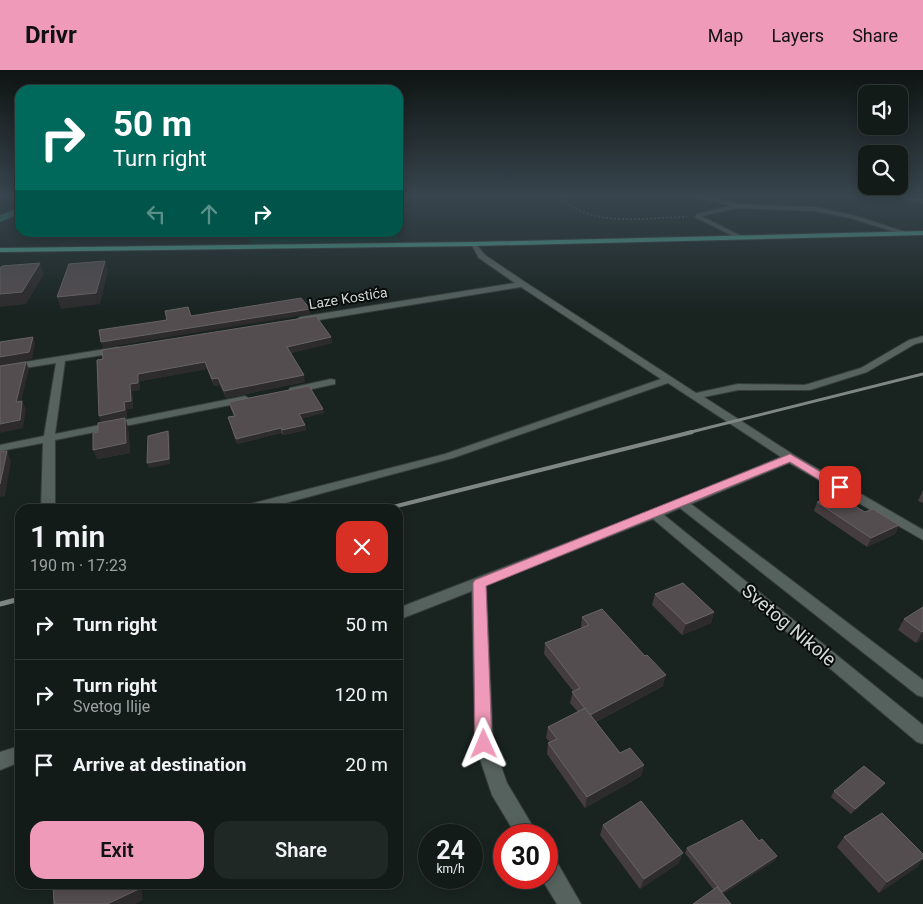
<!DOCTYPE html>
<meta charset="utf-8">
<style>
:root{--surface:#131b19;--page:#202826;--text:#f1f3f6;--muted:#9da1a2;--line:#323938;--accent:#ef9ab8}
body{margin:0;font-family:Roboto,sans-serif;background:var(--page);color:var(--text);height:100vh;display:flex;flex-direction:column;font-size:19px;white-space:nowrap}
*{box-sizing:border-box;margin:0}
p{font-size:16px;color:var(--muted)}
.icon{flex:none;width:28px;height:28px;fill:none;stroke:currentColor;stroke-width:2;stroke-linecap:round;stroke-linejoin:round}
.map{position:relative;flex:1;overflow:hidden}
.sheet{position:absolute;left:15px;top:434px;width:388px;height:385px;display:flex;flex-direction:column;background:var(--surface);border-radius:15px;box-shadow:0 2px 12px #0003,0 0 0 1px var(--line)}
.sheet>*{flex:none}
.hud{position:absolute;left:15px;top:15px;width:388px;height:152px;border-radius:15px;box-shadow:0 2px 12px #0003,0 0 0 1px var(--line);background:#00695c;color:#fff;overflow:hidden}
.buttons{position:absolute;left:858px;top:15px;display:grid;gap:10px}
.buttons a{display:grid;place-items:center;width:50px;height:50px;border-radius:10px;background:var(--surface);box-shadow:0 2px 12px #0003,0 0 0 1px var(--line);font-size:25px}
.speed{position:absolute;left:418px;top:754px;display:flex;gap:10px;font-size:25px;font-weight:700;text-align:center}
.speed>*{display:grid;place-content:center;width:65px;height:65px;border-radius:50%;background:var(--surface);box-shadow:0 2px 12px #0003,0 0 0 1px var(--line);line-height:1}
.speed small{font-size:12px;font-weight:400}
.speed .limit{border:8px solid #d22;background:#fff;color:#111}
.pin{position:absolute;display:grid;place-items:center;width:42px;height:42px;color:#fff;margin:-21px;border-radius:10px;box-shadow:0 2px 8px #0006}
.me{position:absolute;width:55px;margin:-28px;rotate:359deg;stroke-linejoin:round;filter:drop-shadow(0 0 4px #0008)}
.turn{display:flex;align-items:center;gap:18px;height:105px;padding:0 15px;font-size:22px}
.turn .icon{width:65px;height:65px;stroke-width:2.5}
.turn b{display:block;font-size:35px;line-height:42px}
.lanes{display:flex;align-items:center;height:48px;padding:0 15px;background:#0003;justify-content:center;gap:25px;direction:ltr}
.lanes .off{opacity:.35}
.round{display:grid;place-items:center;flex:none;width:52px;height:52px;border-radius:15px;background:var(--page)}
.head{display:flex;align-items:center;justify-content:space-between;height:85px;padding:0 15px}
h1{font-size:30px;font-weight:600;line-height:38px}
.action{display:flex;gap:10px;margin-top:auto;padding:10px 15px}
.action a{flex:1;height:58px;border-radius:15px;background:var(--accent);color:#111;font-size:20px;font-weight:600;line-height:58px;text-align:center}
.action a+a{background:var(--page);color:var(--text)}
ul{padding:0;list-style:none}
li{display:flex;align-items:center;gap:15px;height:70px;padding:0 15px;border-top:1px solid var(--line)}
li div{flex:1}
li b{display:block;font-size:19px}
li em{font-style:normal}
header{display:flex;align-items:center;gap:30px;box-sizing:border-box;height:70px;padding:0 25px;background:var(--accent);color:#111}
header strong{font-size:24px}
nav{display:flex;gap:28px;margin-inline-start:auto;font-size:18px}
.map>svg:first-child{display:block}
.green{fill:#06372d}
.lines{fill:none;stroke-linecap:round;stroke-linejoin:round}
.canal{fill:#297e6b;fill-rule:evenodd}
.minor-casing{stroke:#363e3b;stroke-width:2}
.major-casing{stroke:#363e3b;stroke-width:2}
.path{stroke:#535d5a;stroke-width:2;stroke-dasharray:2 2;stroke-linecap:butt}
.minor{fill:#56625e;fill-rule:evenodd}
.major{fill:#4da792;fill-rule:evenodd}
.rail-far2{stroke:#7f8785;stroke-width:3}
.rail-far1{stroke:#7f8785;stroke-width:4}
.rail{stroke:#7f8785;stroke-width:5}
.wall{fill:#453c3f}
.shaded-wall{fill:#2d2b2c}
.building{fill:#544d4f;stroke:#686364}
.route{fill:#ef9ab8;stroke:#9b6478}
.labels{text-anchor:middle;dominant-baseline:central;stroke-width:4;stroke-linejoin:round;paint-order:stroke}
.far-street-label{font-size:14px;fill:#d3dad8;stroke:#080c0a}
.near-street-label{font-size:19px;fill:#d3dad8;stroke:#080c0a}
</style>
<header>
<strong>Drivr</strong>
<nav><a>Map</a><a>Layers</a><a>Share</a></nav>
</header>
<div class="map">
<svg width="923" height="834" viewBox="0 0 923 834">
<rect width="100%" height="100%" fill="#192421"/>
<polygon class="green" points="250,162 396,163 399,171 249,174"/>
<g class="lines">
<polygon class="canal" points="20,137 20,144 0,152 0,145"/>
<g class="minor-casing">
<g id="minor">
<polygon points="696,125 738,134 814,137 853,145 908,163 905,165 850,148 814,141 738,138 701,146 741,166 741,168 739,169 695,147 697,144 731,136 696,127"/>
<polygon points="891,125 923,129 923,133 894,127"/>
<polygon points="474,172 485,185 525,212 696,323 738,314 805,315 861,298 909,270 923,266 923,272 915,274 867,302 810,320 738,320 704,327 794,385 923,460 923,470 789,393 691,434 923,610 923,627 917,625 680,438 664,445 923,655 923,674 917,672 653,449 486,515 493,674 507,713 538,765 516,765 492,725 475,674 472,521 398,550 398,538 650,441 781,387 668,313 453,388 263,439 241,439 242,436 445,384 661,309 521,217 300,253 296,250 300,247 515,213 479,188 471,174"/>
<polygon points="118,277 123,280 121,282 65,291 55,364 245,326 250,329 245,332 55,370 55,439 41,439 43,373 0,381 0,375 44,366 56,293 0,302 0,296"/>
<polygon points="331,309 335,310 335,314 294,323 289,320 290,318"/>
<polygon points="20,676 20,692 0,700 0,682"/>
<polygon points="546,784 554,787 581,834 557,834 541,808 546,808"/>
</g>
</g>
<g class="major-casing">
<polygon id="major" points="923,161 923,165 474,176 0,182 0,178 474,172"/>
</g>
<path class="path" d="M565,125l-1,6c33,27 83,16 123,16"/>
<use href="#minor" class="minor"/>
<use href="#major" class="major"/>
<polyline class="rail-far2" points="687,363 923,304"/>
<polyline class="rail-far1" points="385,439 692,362"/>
<polyline class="rail" points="0,534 20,529"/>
</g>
<g class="wall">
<polygon points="331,267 332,273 291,283 305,312 226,328 220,315 214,316 207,299 140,311 140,320 132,321 133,338 127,339 127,348 125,348 128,357 130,383 97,389 98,362 101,352 97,290"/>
<polygon points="229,332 324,343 302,348 305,355 306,360 283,365 281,363 237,374 228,347 234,346 230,337"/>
<polygon points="923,420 923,433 918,431"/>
<polygon points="817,432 865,442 899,455 895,464 867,477 814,441"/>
<polygon points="655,524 714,542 711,553 682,565 652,535"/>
<polygon points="923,537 923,569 916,573 898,560 904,549"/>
<polygon points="582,547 663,616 596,652 620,683 644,695 641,706 585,738 547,684 548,673 550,672 546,668 548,657 578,642 570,633 573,621 544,584 545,573 581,558"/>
<polygon points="885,713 881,718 851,744 831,727 834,721"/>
<polygon points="603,755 679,793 640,819 600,765"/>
<polygon points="844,767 923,784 923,789 917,797 879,823 837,777"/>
<polygon points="759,771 777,786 774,791 723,824 713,819 685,783 687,778"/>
</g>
<g class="shaded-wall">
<polygon points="105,191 108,201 100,234 61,239 57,227"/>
<polygon points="40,193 44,204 26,234 0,237 0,224"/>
<polygon points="310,239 310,244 103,278 101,272"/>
<polygon points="33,267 35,274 32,289 0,296 0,287"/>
<polygon points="331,267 332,273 288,284 287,277"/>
<polygon points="26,292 29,299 19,340 16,332"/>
<polygon points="205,292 207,299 140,311 140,320 132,321 133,338 127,339 127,348 125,348 128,357 130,383 97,389 93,380 101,353 99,346 124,332 130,314 138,304"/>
<polygon points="304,305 305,312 226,328 224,321"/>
<polygon points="218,308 220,315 214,316 212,309"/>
<polygon points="22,331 26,339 23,358 0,363 0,354"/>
<polygon points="323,339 324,343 300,349 299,344"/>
<polygon points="305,355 306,360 283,365 282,360"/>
<polygon points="281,358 281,363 237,374 236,369"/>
<polygon points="168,361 170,366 170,394 149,398 147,393"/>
<polygon points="7,381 11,391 5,426 0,427 0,414"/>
<polygon points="899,455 895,464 867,477 871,468"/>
<polygon points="714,542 711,553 682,565 686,554"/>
<polygon points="923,561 923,569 916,573 922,562"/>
<polygon points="666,605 663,616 588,656 590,645"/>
<polygon points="644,695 641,706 585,738 587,727"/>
<polygon points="885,713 881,718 851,744 855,739"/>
<polygon points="683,783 679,793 640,819 644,809"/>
<polygon points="777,786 774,791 719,827 722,822"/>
<polygon points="923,788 923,789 917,797 879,823 887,812"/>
<polygon points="136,814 141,814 143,830 135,834 107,834"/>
</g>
<g class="building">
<polygon points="105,191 96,223 57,227 69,194"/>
<polygon points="40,193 22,222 0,224 0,198 2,196"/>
<polygon points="301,228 310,239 101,272 99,260 167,250 165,241 188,237 191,246"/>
<polygon points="316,246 331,267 287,277 304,305 224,321 218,308 212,309 205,292 138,304 138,313 130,314 131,331 124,332 125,340 99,346 97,290 103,289 102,280"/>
<polygon points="33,267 29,282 0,287 0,272"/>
<polygon points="26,292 16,332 22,331 20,350 0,354 0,296"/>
<polygon points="309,316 323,339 299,344 305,355 282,360 281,358 236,369 228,347 235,346 229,332"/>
<polygon points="125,348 126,373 93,380 93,363 98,362 98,353"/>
<polygon points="168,361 169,389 147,393 148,366"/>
<polygon points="7,381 0,414 0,382"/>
<polygon points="835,424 865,442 873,439 899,455 871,468 817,432"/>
<polygon points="683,513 714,542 686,554 655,524"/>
<polygon points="923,537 923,561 922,562 904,549"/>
<polygon points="602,539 645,586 647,585 666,605 590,645 572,622 580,618 545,573 589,555 582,547"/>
<polygon points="585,638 620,683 630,678 644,695 587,727 548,673 557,669 548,657"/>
<polygon points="864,696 885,713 855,739 834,721"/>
<polygon points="641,731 683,783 644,809 603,755"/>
<polygon points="882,743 923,784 923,788 887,812 844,767"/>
<polygon points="742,750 759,771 762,769 777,786 722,822 687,778"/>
<polygon points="53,814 136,814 137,820 107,834 54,834"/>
<polygon points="717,817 731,834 693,834"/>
</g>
<linearGradient id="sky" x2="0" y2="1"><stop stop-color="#0e1412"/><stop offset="0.52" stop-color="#38454e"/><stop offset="1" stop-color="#38454e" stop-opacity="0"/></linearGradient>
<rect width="923" height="242" fill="url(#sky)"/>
<polygon class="route" points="790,384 846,417 844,420 836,420 790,392 486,516 492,674 490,679 484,681 478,679 475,674 473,513 475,510"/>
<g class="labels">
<g class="far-street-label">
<text transform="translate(348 228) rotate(-9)">Laze Kostića</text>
</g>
<g class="near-street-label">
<text transform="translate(789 555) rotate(40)">Svetog Nikole</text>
</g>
</g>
</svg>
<div class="buttons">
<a><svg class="icon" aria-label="sound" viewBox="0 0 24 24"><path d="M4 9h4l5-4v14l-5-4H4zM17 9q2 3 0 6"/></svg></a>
<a><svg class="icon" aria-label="search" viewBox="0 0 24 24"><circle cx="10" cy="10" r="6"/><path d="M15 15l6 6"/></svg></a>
</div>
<div class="speed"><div>24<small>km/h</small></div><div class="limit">30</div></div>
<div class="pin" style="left:840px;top:417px;background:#d93025"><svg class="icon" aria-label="arrive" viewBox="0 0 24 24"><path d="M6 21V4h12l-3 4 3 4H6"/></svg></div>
<svg class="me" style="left:484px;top:674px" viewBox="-20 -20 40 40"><path d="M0-17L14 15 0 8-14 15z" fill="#ef9ab8" stroke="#fff" stroke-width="4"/></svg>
<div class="hud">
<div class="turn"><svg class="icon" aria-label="right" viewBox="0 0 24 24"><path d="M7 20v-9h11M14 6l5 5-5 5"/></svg><div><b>50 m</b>Turn right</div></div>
<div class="lanes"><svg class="icon off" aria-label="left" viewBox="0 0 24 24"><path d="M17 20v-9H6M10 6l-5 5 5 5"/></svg><svg class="icon off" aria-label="ahead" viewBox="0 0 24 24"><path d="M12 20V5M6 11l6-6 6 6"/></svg><svg class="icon" aria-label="right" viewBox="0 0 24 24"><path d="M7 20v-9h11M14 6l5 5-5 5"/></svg></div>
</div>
<section class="sheet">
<div class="head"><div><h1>1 min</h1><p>190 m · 17:23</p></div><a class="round" style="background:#d93025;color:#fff"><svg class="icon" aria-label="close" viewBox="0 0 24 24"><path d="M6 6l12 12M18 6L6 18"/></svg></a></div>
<ul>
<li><svg class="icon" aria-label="right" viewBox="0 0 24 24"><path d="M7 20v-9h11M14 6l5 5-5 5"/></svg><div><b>Turn right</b></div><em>50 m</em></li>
<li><svg class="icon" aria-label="right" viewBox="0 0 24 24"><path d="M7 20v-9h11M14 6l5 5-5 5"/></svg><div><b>Turn right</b><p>Svetog Ilije</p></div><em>120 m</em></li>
<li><svg class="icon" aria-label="arrive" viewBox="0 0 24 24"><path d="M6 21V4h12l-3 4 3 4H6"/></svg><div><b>Arrive at destination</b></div><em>20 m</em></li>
</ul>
<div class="action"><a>Exit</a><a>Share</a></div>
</section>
</div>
